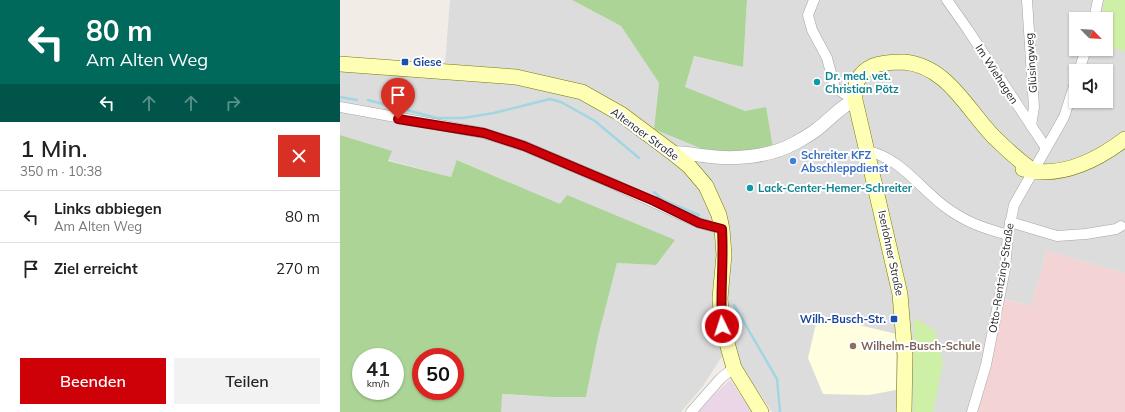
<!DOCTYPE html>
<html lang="de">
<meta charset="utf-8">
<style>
:root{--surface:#fff;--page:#f2f2f2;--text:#222;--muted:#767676;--line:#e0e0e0;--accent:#ce0008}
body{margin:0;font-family:Mulish,sans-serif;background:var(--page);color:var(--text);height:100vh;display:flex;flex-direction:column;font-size:15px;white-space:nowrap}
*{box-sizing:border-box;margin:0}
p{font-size:13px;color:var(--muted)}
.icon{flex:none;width:22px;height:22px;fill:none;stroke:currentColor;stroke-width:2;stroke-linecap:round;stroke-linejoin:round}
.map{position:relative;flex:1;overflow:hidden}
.drawer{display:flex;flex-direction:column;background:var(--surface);width:340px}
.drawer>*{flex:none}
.hud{background:#00695c;color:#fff;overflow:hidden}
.needle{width:26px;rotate:115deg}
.fabs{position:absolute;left:729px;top:12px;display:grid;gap:8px}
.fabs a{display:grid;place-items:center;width:44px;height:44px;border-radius:0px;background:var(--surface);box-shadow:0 1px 3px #0004;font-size:20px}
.speed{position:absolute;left:12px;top:348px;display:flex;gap:8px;font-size:20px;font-weight:700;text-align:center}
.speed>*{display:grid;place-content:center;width:52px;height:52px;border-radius:50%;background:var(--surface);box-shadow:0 1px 3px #0004;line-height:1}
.speed small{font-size:10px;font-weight:400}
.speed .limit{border:6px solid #d22;background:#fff;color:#111}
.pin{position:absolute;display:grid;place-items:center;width:34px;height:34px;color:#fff;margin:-41px -17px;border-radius:50% 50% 50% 0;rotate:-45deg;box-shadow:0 0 4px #0007}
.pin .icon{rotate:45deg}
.me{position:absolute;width:44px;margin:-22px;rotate:356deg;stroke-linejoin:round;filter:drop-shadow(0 0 3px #0008)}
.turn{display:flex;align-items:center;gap:14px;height:84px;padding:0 20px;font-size:18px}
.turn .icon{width:52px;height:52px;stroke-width:2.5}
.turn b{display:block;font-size:28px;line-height:34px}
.lanes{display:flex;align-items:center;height:38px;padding:0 20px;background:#0003;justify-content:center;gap:20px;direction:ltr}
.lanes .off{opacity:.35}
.round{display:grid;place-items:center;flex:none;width:42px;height:42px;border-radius:0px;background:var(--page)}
.headline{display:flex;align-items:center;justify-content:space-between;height:68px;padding:0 20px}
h1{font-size:24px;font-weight:600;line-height:30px}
.primary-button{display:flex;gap:8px;margin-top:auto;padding:8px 20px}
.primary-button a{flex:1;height:46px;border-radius:0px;background:var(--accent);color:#fff;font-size:16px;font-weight:600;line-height:46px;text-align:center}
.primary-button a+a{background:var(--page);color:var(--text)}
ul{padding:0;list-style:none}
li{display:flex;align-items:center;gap:12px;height:52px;padding:0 20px;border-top:1px solid var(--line)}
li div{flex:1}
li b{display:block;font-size:15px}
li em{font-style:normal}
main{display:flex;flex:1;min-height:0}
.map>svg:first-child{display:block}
.residential{fill:#dddcdc;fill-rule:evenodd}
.commercial{fill:#f3d3d3}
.industrial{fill:#ead6e7}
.education{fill:#fffedf}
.grass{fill:#cdefa6}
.forest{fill:#abd496;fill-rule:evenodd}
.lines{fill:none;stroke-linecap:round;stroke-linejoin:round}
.stream{stroke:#a1d6e2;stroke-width:2.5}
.minor-casing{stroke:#a6a6a6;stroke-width:11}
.tertiary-casing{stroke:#a6a6a6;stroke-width:14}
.secondary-casing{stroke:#747c00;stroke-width:16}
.minor{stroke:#fff;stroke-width:10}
.tertiary{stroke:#fff;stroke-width:13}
.secondary{stroke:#feffb5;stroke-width:15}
.route-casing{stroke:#860005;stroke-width:10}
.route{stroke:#ce0008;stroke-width:7}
.transit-dot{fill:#1a4fb4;stroke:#fff;stroke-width:1.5}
.culture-dot{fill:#0f9aa8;stroke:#fff;stroke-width:1.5}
.shop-dot{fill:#3f7fe0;stroke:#fff;stroke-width:1.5}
.education-dot{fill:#8d6e63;stroke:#fff;stroke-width:1.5}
.labels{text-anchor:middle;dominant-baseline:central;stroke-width:4;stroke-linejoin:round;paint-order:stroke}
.transit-label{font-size:11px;font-weight:bold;fill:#164399;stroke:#fff;text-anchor:start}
.street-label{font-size:11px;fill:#1f1f1f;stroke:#fff}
.culture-label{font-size:11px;font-weight:bold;fill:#0d838f;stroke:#fff;text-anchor:start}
.shop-label{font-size:11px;font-weight:bold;fill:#366cbe;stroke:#fff;text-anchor:start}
.education-label{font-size:11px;font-weight:bold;fill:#785e54;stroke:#fff;text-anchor:start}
</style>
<main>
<section class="drawer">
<div class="hud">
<div class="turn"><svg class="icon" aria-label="left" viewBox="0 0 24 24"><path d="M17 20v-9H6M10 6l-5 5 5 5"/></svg><div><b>80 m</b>Am Alten Weg</div></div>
<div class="lanes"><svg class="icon" aria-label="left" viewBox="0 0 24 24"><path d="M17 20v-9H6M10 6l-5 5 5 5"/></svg><svg class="icon off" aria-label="ahead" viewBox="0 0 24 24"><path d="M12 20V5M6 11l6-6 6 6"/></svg><svg class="icon off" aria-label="ahead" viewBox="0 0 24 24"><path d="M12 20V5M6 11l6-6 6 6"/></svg><svg class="icon off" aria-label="right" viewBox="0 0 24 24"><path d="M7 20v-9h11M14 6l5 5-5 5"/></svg></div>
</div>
<div class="headline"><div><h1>1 Min.</h1><p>350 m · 10:38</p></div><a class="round" style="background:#d93025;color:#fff"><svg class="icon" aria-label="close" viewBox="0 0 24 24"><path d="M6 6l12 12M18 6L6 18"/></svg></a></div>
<ul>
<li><svg class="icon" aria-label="left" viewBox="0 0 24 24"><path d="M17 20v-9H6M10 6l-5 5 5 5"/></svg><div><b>Links abbiegen</b><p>Am Alten Weg</p></div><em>80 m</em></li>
<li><svg class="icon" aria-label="arrive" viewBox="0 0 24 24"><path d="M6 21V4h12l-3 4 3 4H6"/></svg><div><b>Ziel erreicht</b></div><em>270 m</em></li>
</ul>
<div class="primary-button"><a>Beenden</a><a>Teilen</a></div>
</section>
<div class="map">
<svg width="785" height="412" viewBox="0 0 785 412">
<rect width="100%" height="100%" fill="#f1ece5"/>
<path class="residential" d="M110,0h122l49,26 38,57 -5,46 91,-18 -60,-23 8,-32 50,11 4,-67h378v273l-78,-22 -16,55 -27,-7 -28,113h-204l-30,-44 -18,-15 -21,33 -22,26h-180v-18l51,3h34l12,-60 19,-74 39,2 -89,-70 -6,10 -103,-45 -7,17 -63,-17 3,-9 -51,-16v-65l104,7zM736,19h30v30h-30zM736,71h30v30h-30z"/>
<polygon class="commercial" points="707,251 785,273 785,412 636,412 663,299 691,306"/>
<polygon class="industrial" points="390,380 412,412 356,412"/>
<polygon class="education" points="478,315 556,334 556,390 529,395 483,394 468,358"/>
<g class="grass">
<polygon points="765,0 785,0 785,51 766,47 766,19 761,19"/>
<polygon points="574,318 595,330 603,363 593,412 573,412"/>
</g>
<g class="forest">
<polygon points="232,0 407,0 403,67 354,56 345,87 405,111 426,107 433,148 394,155 365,150 314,129 319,83 281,26"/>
<path d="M0,135l52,16 -4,10 63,16 6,-17 103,44 7,-9 108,45 -19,25 -39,-2 -19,74 -12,60h-34l-50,-3 -1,18h-161zM21,357h34v34h-34zM81,357h34v34h-34z"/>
</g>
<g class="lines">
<g class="stream">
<polyline points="0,97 17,100"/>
<polyline points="28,100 97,118 123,118 154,113 210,99 221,102 255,121 299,158"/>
<polyline points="314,192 323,200 359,215"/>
<polyline points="394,305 437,379 440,412"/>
</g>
<g class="minor-casing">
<g id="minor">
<polyline points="474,0 468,15 472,30 487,58 495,88 515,100"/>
<polyline points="607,0 628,30 706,148"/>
<polyline points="687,0 694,107 691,126"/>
<polyline points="754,19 758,0"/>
<polyline points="739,71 746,49"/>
<polyline points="0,107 143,133 184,146 269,182 359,223 382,229"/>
<path d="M527,151c32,6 52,36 77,55 21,16 39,22 64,29"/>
<polyline points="670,222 717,236 746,234 776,229 781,226"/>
<polyline points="351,412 381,378 394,368"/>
<polyline points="632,412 646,365 665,269 668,235 674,205 724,117 736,80"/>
</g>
</g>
<g class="tertiary-casing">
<path id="tertiary" d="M333,153c12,-1 21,2 33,3 29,4 64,1 89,-13 7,-4 15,-8 21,-13 14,-10 23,-23 39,-30"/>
</g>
<g class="secondary-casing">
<g id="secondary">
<polyline points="0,64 176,77 242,92 281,114 333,153 349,166 366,186 379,215 382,229 384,255 380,298 382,325 394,368 421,412"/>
<path d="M683,169c37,10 73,-8 102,-30"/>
<path d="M564,412l1,-57 -5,-61 -45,-194c-1,-16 3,-27 18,-34 9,-4 21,-4 31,-4 43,4 62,46 89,74 12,12 25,24 39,34"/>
</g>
</g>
<use href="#minor" class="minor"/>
<use href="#tertiary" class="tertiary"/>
<use href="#secondary" class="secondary"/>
</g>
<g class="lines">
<g class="route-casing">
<path id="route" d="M58,119l86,14 40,13 130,55 45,22 23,6c2,33 -2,64 0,97"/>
</g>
<use href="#route" class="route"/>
</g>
<g class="transit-dot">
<rect x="61" y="58" width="8" height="8" rx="2"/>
<rect x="550" y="315" width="8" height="8" rx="2"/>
</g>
<g class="culture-dot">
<circle cx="477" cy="82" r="4"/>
<circle cx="410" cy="188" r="4"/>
</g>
<circle class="shop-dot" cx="453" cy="161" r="4"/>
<circle class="education-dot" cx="513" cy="346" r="4"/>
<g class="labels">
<g class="transit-label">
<text x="73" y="62">Giese</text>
<text x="546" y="319" text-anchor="end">Wilh.-Busch-Str.</text>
</g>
<g class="street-label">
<text transform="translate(691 63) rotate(-94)">Glüsingweg</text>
<text transform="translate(657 74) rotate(57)">Im Wiehagen</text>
<text transform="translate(305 134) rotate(36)">Altenaer Straße</text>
<text transform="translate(551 253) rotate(78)">Iserlohner Straße</text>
<text transform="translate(661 278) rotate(-81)">Otto-Rentzing-Straße</text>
</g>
<g class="culture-label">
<text x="485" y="76">Dr. med. vet.<tspan x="485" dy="13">Christian Pötz</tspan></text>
<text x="418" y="188">Lack-Center-Hemer-Schreiter</text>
</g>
<g class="shop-label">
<text x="461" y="155">Schreiter KFZ<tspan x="461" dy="13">Abschleppdienst</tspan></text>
</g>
<g class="education-label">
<text x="521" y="346">Wilhelm-Busch-Schule</text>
</g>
</g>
</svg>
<div class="fabs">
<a><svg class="needle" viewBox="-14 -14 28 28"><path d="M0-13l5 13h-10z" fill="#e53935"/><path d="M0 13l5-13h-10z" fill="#767676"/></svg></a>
<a><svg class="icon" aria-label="sound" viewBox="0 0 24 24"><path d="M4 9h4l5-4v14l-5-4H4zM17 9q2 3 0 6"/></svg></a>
</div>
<div class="speed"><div>41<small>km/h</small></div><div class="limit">50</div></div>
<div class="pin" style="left:58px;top:119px;background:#d93025"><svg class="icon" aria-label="arrive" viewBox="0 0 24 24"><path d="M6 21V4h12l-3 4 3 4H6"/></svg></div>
<svg class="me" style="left:382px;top:326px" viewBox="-20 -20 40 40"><circle r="17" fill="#ce0008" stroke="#fff" stroke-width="3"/><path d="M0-11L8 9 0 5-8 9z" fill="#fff"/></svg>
</div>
</main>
